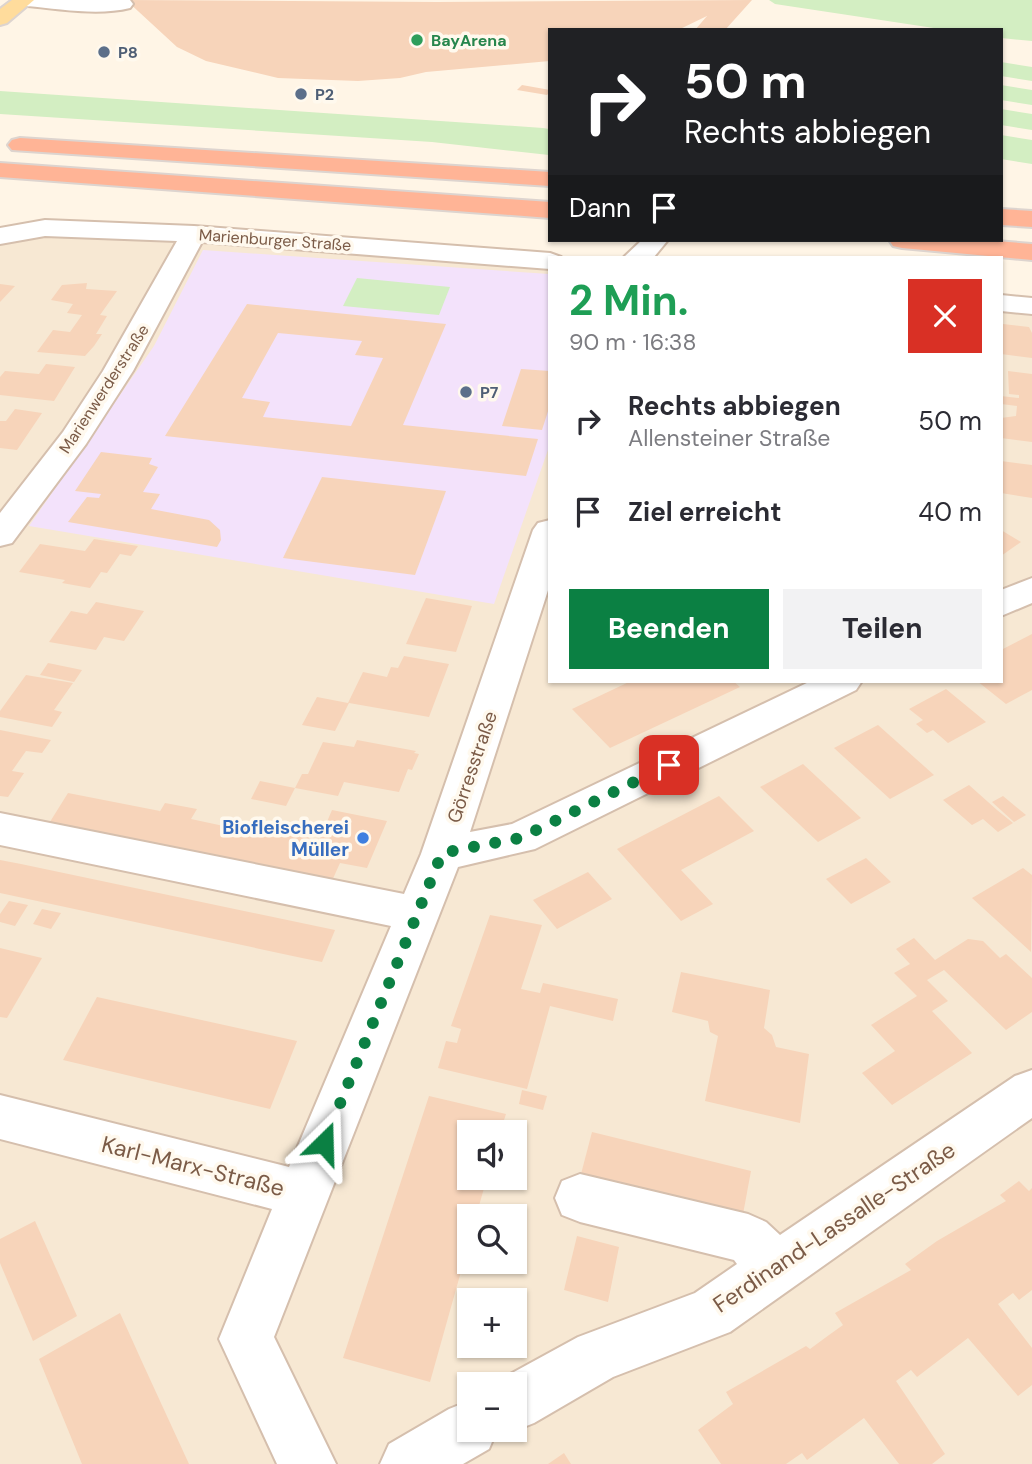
<!DOCTYPE html>
<html lang="de">
<meta charset="utf-8">
<style>
:root{--surface:#fff;--page:#f2f2f3;--text:#2b2b33;--muted:#7c7c81;--accent:#0b8043}
body{margin:0;font-family:"DM Sans",sans-serif;background:var(--page);color:var(--text);height:100vh;display:flex;flex-direction:column;font-size:26px;white-space:nowrap}
*{box-sizing:border-box;margin:0}
p{font-size:23px;color:var(--muted)}
.icon{flex:none;width:38px;height:38px;fill:none;stroke:currentColor;stroke-width:2;stroke-linecap:round;stroke-linejoin:round}
.map{position:relative;flex:1;overflow:hidden}
.panel{position:absolute;left:548px;top:256px;width:455px;height:427px;display:flex;flex-direction:column;background:var(--surface);border-radius:0px;box-shadow:0 2px 5px #0004}
.panel>*{flex:none}
.top-card{position:absolute;left:548px;top:28px;width:455px;height:214px;border-radius:0px;box-shadow:0 2px 5px #0004;background:#202124;color:#fff;overflow:hidden}
.buttons{position:absolute;left:457px;top:1120px;display:grid;gap:14px}
.buttons a{display:grid;place-items:center;width:70px;height:70px;border-radius:0px;background:var(--surface);box-shadow:0 2px 5px #0004;font-size:35px}
.pin{position:absolute;display:grid;place-items:center;width:60px;height:60px;color:#fff;margin:-30px;border-radius:14px;box-shadow:0 4px 10px #0006}
.me{position:absolute;width:77px;margin:-38px;rotate:22deg;stroke-linejoin:round;filter:drop-shadow(0 0 5px #0008)}
.turn{display:flex;align-items:center;gap:24px;height:147px;padding:0 21px;font-size:32px}
.turn .icon{width:91px;height:91px;stroke-width:2.5}
.turn b{display:block;font-size:49px;line-height:60px}
.then{display:flex;align-items:center;height:66px;padding:0 21px;background:#0003;gap:14px;font-size:26px}
.round{display:grid;place-items:center;flex:none;width:74px;height:74px;border-radius:0px;background:var(--page)}
.head{display:flex;align-items:center;justify-content:space-between;height:119px;padding:0 21px}
h1{font-size:42px;font-weight:700;line-height:52px;color:#1e9e55}
.primary-button{display:flex;gap:14px;margin-top:auto;padding:14px 21px}
.primary-button a{flex:1;height:80px;border-radius:0px;background:var(--accent);color:#fff;font-size:28px;font-weight:700;line-height:80px;text-align:center}
.primary-button a+a{background:var(--page);color:var(--text)}
ul{padding:0;list-style:none}
li{display:flex;align-items:center;gap:21px;height:91px;padding:0 21px}
li div{flex:1}
li b{display:block;font-size:26px}
li em{font-style:normal}
.map>svg:first-child{display:block}
.residential{fill:#f7e8d3;fill-rule:evenodd}
.education{fill:#f3e2fb}
.green{fill:#d3eec2}
.building{fill:#f7d4ba;fill-rule:evenodd}
.lines{fill:none;stroke-linecap:round;stroke-linejoin:round}
.minor-casing{stroke:#d5bfad;stroke-width:4}
.major-casing{stroke:#ddd4cf;stroke-width:4}
.highway-casing{stroke:#ddd4cf;stroke-width:4}
.minor{fill:#fff;fill-rule:evenodd}
.major{fill:#ffdc9c;fill-rule:evenodd}
.highway{fill:#ffb496;fill-rule:evenodd}
.route{stroke:#0b8043;stroke-width:12;stroke-dasharray:0 21.6}
.leisure-dot{fill:#2e9e5b;stroke:#fff9ee;stroke-width:2.5}
.service-dot{fill:#5c6f8a;stroke:#fff9ee;stroke-width:2.5}
.shop-dot{fill:#3f7fe0;stroke:#fff9ee;stroke-width:2.5}
.labels{text-anchor:middle;dominant-baseline:central;stroke-width:7;stroke-linejoin:round;paint-order:stroke}
.far-leisure-label{font-size:16px;font-weight:bold;fill:#27864d;stroke:#fff9ee;text-anchor:start}
.far-service-label{font-size:16px;font-weight:bold;fill:#4e5e75;stroke:#fff9ee;text-anchor:start}
.far-street-label{font-size:16px;fill:#7b5b47;stroke:#fff9ee}
.street-label{font-size:19px;fill:#7b5b47;stroke:#fff9ee}
.shop-label{font-size:19px;font-weight:bold;fill:#366cbe;stroke:#fff9ee;text-anchor:end}
.near-street-label{font-size:23px;fill:#7b5b47;stroke:#fff9ee}
</style>
<div class="map">
<svg width="1032" height="1464" viewBox="0 0 1032 1464">
<rect width="100%" height="100%" fill="#fff5e6"/>
<path class="residential" d="M18,237l136,1 395,28 1,415h451v-369l31,4v1148h-1032v-1224zM469,1132h45v46h-45zM469,1216h45v46h-45zM469,1300h45v46h-45zM469,1384h45v46h-45z"/>
<polygon class="education" points="203,250 549,274 549,447 494,604 29,526 154,346"/>
<g class="green">
<polygon points="769,0 1032,0 1032,41 1001,38 1001,30 947,30 775,4"/>
<polygon points="1001,62 1032,67 1032,81 1001,76"/>
<polygon points="1001,85 1032,90 1032,105 1001,100"/>
<polygon points="0,91 543,128 549,129 549,155 432,142 0,114"/>
<polygon points="1001,109 1032,114 1032,130 1001,125"/>
<polygon points="1001,135 1032,140 1032,164 1001,159"/>
<polygon points="357,278 450,287 439,315 343,306"/>
</g>
<g class="building">
<polygon points="126,0 437,2 752,0 725,30 695,30 707,16 678,30 550,30 550,61 426,72 400,78 358,81 278,78 206,61 177,47"/>
<polygon points="522,85 550,90 550,92 547,95 517,90"/>
<polygon points="87,283 86,289 117,291 100,315 107,316 96,334 102,334 94,346 85,356 37,352 53,330 70,332 82,315 67,313 73,304 51,300 62,285"/>
<polygon points="0,284 15,286 0,302"/>
<path d="M247,304l199,20 -43,101 135,14 -12,37 -361,-40zM278,333l84,8 -7,14 28,3 -32,68 -88,-9 7,-15 -28,-4z"/>
<polygon points="1003,324 1029,327 1032,333 1032,358 1001,354"/>
<polygon points="46,364 75,367 54,401 0,395 0,377 5,371 39,374"/>
<polygon points="521,369 550,371 550,405 542,430 502,426"/>
<polygon points="1008,371 1032,374 1032,442 1001,438 1001,418 1016,416 1017,406 1001,404 1001,396 1019,398 1019,395 1009,394"/>
<polygon points="15,409 42,413 17,450 0,448 0,421 6,421"/>
<polygon points="101,452 152,458 149,464 158,467 143,492 160,494 151,509 209,520 220,530 221,540 217,547 68,522 87,497 99,498 101,494 75,491"/>
<polygon points="1001,461 1032,465 1032,498 1001,493"/>
<polygon points="322,477 446,491 415,575 283,558"/>
<polygon points="1001,530 1021,542 1001,556"/>
<polygon points="94,539 138,546 131,556 120,554 107,573 101,572 90,588 62,583 65,580 19,572 40,544 85,551"/>
<polygon points="426,598 472,606 456,652 406,644"/>
<polygon points="96,602 144,611 124,641 104,637 96,650 49,642 71,611 87,614"/>
<polygon points="1032,634 1032,690 1006,704 977,681 1001,681 1001,650"/>
<polygon points="404,656 449,664 429,717 349,703 335,731 302,725 317,697 348,703 363,672 387,677 391,667 398,668"/>
<polygon points="48,663 82,670 74,682 40,675"/>
<polygon points="26,675 73,683 54,710 62,712 52,727 0,717 0,711"/>
<polygon points="631,681 733,681 740,687 610,748 572,709"/>
<polygon points="946,689 986,722 948,743 933,730 927,733 916,724 923,720 909,709"/>
<polygon points="878,725 934,775 890,799 834,748"/>
<polygon points="0,730 51,740 42,753 26,751 12,771 24,773 8,797 0,796"/>
<polygon points="357,740 416,751 414,753 419,754 412,770 408,769 399,792 344,782 338,796 295,788 302,774 308,774 323,742 354,747"/>
<polygon points="803,764 861,818 818,842 760,787"/>
<polygon points="260,781 295,788 286,806 251,799"/>
<polygon points="969,785 997,810 1013,823 998,832 983,819 972,825 943,800"/>
<polygon points="68,793 160,811 159,813 165,803 197,809 191,819 233,828 236,822 256,823 257,821 311,832 308,840 318,843 332,810 387,821 367,868 340,863 331,883 48,825"/>
<polygon points="719,796 754,831 681,870 713,904 681,921 617,849"/>
<polygon points="1003,796 1026,815 1014,822 992,802"/>
<polygon points="866,858 891,882 851,904 826,879"/>
<polygon points="0,860 21,864 335,930 322,962 302,958 0,893"/>
<polygon points="1023,868 1032,875 1031,952 972,898"/>
<polygon points="588,872 612,899 557,929 533,900"/>
<polygon points="9,901 28,905 15,926 0,922 0,914"/>
<polygon points="42,909 61,913 51,929 33,924"/>
<polygon points="490,915 542,925 521,989 540,993 543,983 618,999 613,1021 550,1006 527,1089 438,1068 446,1041 457,1043 461,1029 451,1026"/>
<polygon points="914,938 935,960 968,939 983,941 1000,958 1006,954 1032,978 1032,1012 1006,1030 944,970 927,980 948,1001 932,1011 972,1053 892,1105 862,1073 895,1051 871,1025 917,996 894,973 910,964 896,949"/>
<polygon points="0,948 42,958 7,1018 0,1017"/>
<polygon points="681,972 770,990 764,1028 772,1035 776,1047 809,1054 800,1123 705,1101 718,1036 710,1032 708,1021 672,1012"/>
<polygon points="97,997 297,1041 270,1109 63,1060"/>
<polygon points="522,1090 547,1096 543,1110 519,1104"/>
<polygon points="429,1096 506,1114 500,1132 469,1132 469,1178 487,1178 476,1216 469,1216 469,1243 430,1382 343,1358"/>
<polygon points="592,1132 751,1171 743,1214 581,1174"/>
<polygon points="1019,1181 1029,1191 1032,1188 1032,1290 1019,1300 1013,1293 998,1304 1032,1348 1032,1385 1018,1396 968,1338 917,1377 911,1370 896,1381 945,1454 932,1464 899,1464 864,1418 807,1460 802,1453 786,1464 721,1464 698,1430 733,1404 726,1392 806,1346 810,1349 829,1335 843,1325 835,1313 911,1270 905,1264 937,1241 1006,1201 1000,1195"/>
<polygon points="35,1221 77,1316 33,1341 0,1263 0,1239"/>
<polygon points="577,1236 619,1247 608,1302 564,1290"/>
<polygon points="120,1313 143,1364 189,1464 82,1464 39,1359"/>
<polygon points="564,1453 571,1464 548,1464"/>
</g>
<g class="lines">
<g class="minor-casing">
<g id="minor">
<path d="M17,0h113l3,4 -3,4c-32,8 -70,1 -103,-2l-7,-2z"/>
<polygon points="45,220 194,226 550,253 561,257 550,257 550,269 202,242 133,371 86,444 12,543 0,546 0,513 63,432 103,371 177,241 45,236 0,244 0,228"/>
<polygon points="642,240 668,240 654,257 624,257"/>
<polygon points="1001,295 1032,298 1032,314 1001,311"/>
<polygon points="550,520 550,584 470,832 512,824 811,681 862,681 856,690 535,849 458,867 274,1337 336,1464 277,1464 219,1339 272,1209 0,1139 0,1095 289,1167 391,926 0,845 0,813 404,894 421,854 533,530 538,523"/>
<polygon points="1032,578 1032,603 1001,616 1001,590"/>
<polygon points="1032,1070 1032,1118 730,1332 613,1377 534,1423 514,1431 511,1430 514,1430 514,1384 494,1383 578,1337 695,1293 737,1264 734,1260 580,1222 562,1215 555,1198 562,1181 580,1174 748,1214 766,1222 780,1235 1015,1076"/>
<polygon points="469,1401 469,1430 497,1430 489,1449 463,1464 380,1464 389,1444 449,1409"/>
</g>
</g>
<g class="major-casing">
<polygon id="major" points="12,0 34,0 7,23 0,25 0,9"/>
</g>
<g class="highway-casing">
<g id="highway">
<polygon points="20,138 550,172 550,186 12,150 8,145 12,140"/>
<polygon points="0,163 550,202 550,218 0,177"/>
<polygon points="1001,209 1032,211 1032,227 1001,225"/>
<polygon points="889,240 984,240 1032,244 1032,260 902,248 893,246"/>
</g>
</g>
<use href="#minor" class="minor"/>
<use href="#major" class="major"/>
<use href="#highway" class="highway"/>
</g>
<g class="lines">
<polyline class="route" points="324,1143 442,853 520,838 669,765"/>
</g>
<circle class="leisure-dot" cx="417" cy="40" r="7"/>
<g class="service-dot">
<circle cx="104" cy="52" r="7"/>
<circle cx="301" cy="94" r="7"/>
<circle cx="466" cy="392" r="7"/>
</g>
<circle class="shop-dot" cx="363" cy="838" r="7"/>
<g class="labels">
<g class="far-leisure-label">
<text x="431" y="40">BayArena</text>
</g>
<g class="far-service-label">
<text x="118" y="52">P8</text>
<text x="315" y="94">P2</text>
<text x="480" y="392">P7</text>
</g>
<g class="far-street-label">
<text transform="translate(275 240) rotate(4)">Marienburger Straße</text>
<text transform="translate(104 389) rotate(-57)">Marienwerderstraße</text>
</g>
<g class="street-label">
<text transform="translate(472 767) rotate(-71)">Görresstraße</text>
</g>
<g class="shop-label">
<text x="349" y="827">Biofleischerei<tspan x="349" dy="22">Müller</tspan></text>
</g>
<g class="near-street-label">
<text transform="translate(193 1166) rotate(14)">Karl-Marx-Straße</text>
<text transform="translate(834 1227) rotate(-34)">Ferdinand-Lassalle-Straße</text>
</g>
</g>
</svg>
<div class="buttons">
<a><svg class="icon" aria-label="sound" viewBox="0 0 24 24"><path d="M4 9h4l5-4v14l-5-4H4zM17 9q2 3 0 6"/></svg></a>
<a><svg class="icon" aria-label="search" viewBox="0 0 24 24"><circle cx="10" cy="10" r="6"/><path d="M15 15l6 6"/></svg></a>
<a>+</a>
<a>−</a>
</div>
<div class="pin" style="left:669px;top:765px;background:#d93025"><svg class="icon" aria-label="arrive" viewBox="0 0 24 24"><path d="M6 21V4h12l-3 4 3 4H6"/></svg></div>
<svg class="me" style="left:324px;top:1143px" viewBox="-20 -20 40 40"><path d="M0-17L14 15 0 8-14 15z" fill="#0b8043" stroke="#fff" stroke-width="4"/></svg>
<div class="top-card">
<div class="turn"><svg class="icon" aria-label="right" viewBox="0 0 24 24"><path d="M7 20v-9h11M14 6l5 5-5 5"/></svg><div><b>50 m</b>Rechts abbiegen</div></div>
<div class="then">Dann<svg class="icon" aria-label="arrive" viewBox="0 0 24 24"><path d="M6 21V4h12l-3 4 3 4H6"/></svg></div>
</div>
<section class="panel">
<div class="head"><div><h1>2 Min.</h1><p>90 m · 16:38</p></div><a class="round" style="background:#d93025;color:#fff"><svg class="icon" aria-label="close" viewBox="0 0 24 24"><path d="M6 6l12 12M18 6L6 18"/></svg></a></div>
<ul>
<li><svg class="icon" aria-label="right" viewBox="0 0 24 24"><path d="M7 20v-9h11M14 6l5 5-5 5"/></svg><div><b>Rechts abbiegen</b><p>Allensteiner Straße</p></div><em>50 m</em></li>
<li><svg class="icon" aria-label="arrive" viewBox="0 0 24 24"><path d="M6 21V4h12l-3 4 3 4H6"/></svg><div><b>Ziel erreicht</b></div><em>40 m</em></li>
</ul>
<div class="primary-button"><a>Beenden</a><a>Teilen</a></div>
</section>
</div>
